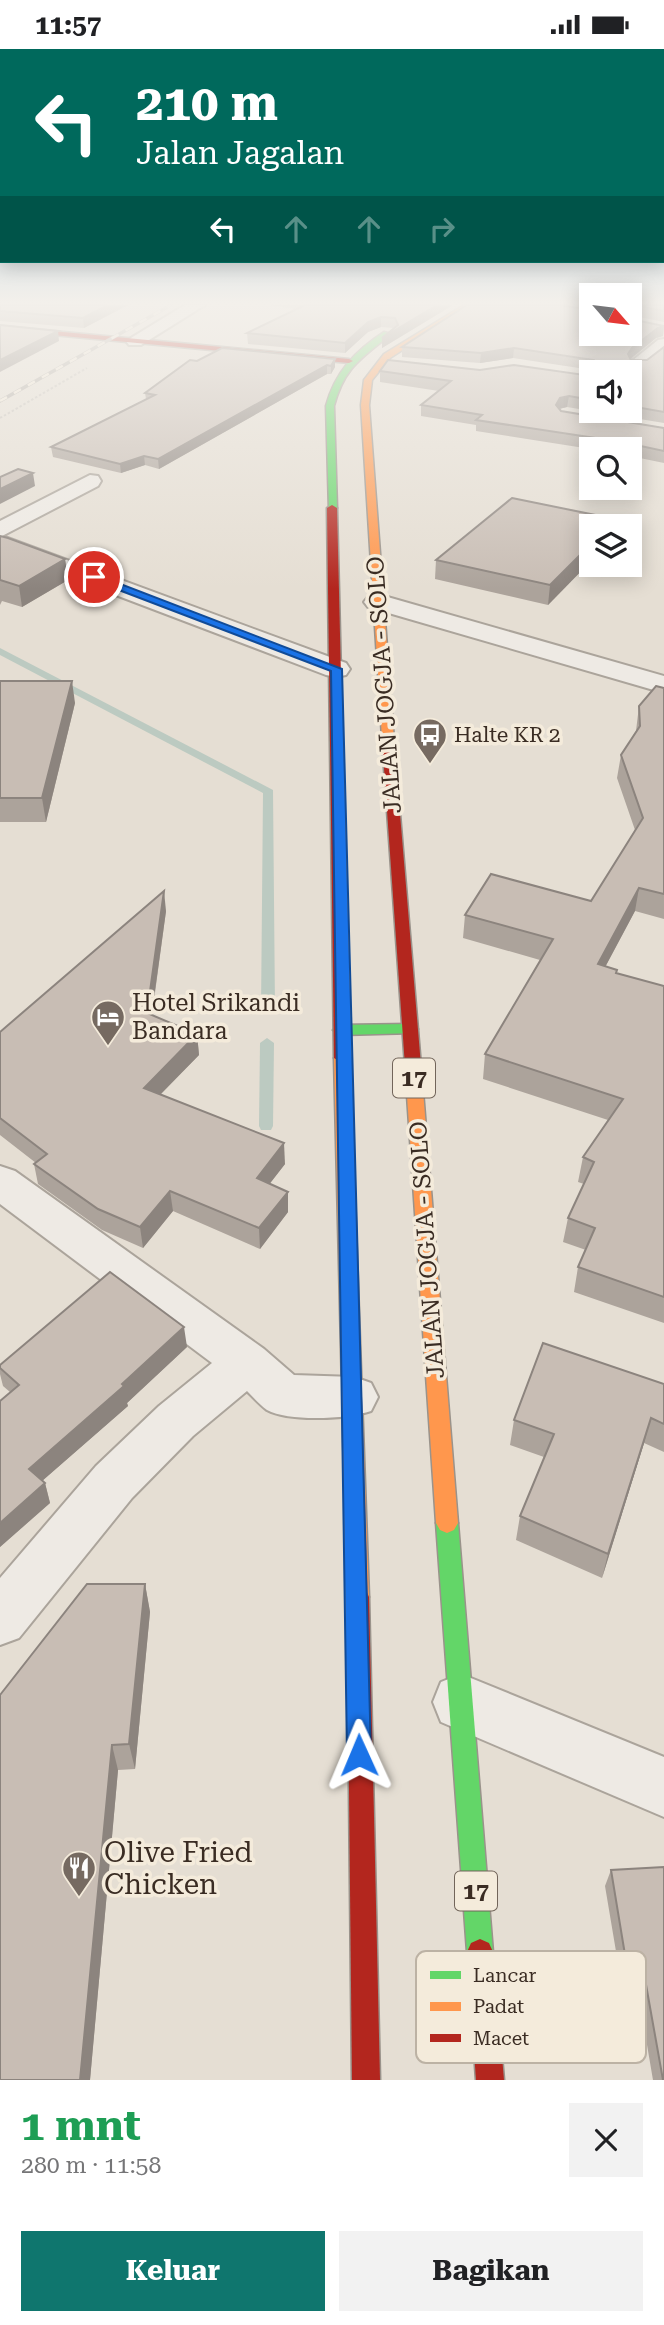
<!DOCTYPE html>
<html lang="id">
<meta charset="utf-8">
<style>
:root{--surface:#fff;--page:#f2f2f2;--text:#202124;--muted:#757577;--accent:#0f766e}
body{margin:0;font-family:"Roboto Serif",serif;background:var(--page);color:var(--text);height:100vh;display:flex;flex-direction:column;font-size:26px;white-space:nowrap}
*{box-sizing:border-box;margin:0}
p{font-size:23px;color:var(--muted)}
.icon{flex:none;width:38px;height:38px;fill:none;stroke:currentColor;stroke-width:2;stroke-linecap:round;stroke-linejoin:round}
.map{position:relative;height:2031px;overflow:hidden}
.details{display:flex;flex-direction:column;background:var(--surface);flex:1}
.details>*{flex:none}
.guide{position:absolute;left:0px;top:0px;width:665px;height:214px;box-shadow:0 4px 18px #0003;background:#00695c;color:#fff;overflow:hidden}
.needle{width:46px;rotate:118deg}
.fabs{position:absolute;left:579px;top:234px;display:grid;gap:14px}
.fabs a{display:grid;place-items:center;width:63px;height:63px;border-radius:0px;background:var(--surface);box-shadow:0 4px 18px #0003;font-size:35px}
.pin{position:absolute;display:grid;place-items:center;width:60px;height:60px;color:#fff;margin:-30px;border:4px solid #fff;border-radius:50%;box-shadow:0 2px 7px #0007}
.me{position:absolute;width:77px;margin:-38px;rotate:359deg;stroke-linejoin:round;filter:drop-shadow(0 0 5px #0008)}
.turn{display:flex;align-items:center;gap:24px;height:147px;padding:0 21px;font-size:32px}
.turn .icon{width:91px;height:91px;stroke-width:2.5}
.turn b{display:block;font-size:49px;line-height:60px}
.lanes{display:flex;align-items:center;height:66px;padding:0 21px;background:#0003;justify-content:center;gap:35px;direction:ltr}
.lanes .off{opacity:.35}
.round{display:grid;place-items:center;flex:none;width:74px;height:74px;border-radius:0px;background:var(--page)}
.headline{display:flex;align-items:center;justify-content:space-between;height:119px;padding:0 21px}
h1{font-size:42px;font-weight:700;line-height:52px;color:#1e9e55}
.action{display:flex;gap:14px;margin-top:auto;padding:14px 21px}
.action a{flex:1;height:80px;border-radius:0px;background:var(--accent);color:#fff;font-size:28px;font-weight:700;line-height:80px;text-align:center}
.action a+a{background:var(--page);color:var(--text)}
.status{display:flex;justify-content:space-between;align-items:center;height:49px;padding:0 35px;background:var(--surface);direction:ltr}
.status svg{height:19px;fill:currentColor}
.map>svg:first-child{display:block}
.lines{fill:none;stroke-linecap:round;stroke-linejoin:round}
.stream{fill:#bccac1;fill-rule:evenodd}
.street-casing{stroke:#aba49b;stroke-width:4}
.fast-casing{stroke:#9a938b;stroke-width:3}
.slow-casing{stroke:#9a938b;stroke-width:3}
.jam-casing{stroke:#9a938b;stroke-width:3}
.path{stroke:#c6c1ba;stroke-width:2;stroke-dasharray:2.5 2;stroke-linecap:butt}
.street{fill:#eeeae4;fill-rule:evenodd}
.fast{fill:#63d668;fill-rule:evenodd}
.slow{fill:#ff974d;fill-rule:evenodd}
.jam{fill:#b3261e;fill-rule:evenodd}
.rail-casing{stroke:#aea9a3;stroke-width:3.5}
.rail{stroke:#f4ebdb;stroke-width:2.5;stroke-dasharray:8;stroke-linecap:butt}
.wall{fill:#aca39b}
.shaded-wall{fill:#8c847e}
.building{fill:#c8bdb4;stroke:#8c847e;stroke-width:2}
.route{fill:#1a73e8;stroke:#114b97;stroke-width:2}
.labels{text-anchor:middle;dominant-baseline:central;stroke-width:7;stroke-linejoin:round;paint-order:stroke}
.far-poi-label{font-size:21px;fill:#3a2c23;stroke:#f4ebdb;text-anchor:start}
.shield{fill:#f4ebdb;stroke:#72655a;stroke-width:2}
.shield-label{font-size:23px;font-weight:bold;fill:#3a2c23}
.street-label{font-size:24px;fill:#3a2c23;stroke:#f4ebdb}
.poi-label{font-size:24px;fill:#3a2c23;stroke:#f4ebdb;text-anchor:start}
.near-poi-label{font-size:28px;fill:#3a2c23;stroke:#f4ebdb;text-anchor:start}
.key{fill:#f4ebdb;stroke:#bcb2a4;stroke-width:2}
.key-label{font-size:19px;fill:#3a2c23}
</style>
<div class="status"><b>11:57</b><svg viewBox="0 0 49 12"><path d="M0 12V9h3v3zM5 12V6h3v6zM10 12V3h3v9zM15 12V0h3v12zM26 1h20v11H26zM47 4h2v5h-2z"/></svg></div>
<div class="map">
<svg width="664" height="2031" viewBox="0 0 664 2031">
<rect width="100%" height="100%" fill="#e5ded3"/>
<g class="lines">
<g class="stream">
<polygon points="0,599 273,741 275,961 273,964 268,965 261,961 263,744 0,606"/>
<polygon points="267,989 274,994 273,1077 271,1081 261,1081 259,1077 260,994"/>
</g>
<g class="street-casing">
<g id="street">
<polygon points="185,256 205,256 141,296 129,296 126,292"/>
<polygon points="664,290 664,304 644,320 632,320 629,316 632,312 658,291"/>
<polygon points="90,426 98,427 101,432 98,437 2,487 346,614 350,620 346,626 336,628 326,626 0,502 0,472"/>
<polygon points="377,545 664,627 664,644 368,558 364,553 368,548"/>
<path d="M0,1117l15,5 249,178 30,26 60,2 17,6 7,14 -7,14c-23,8 -82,11 -104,-1 -7,-5 -14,-13 -20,-19l-54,45 -61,62 -113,140 -19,7v-67l96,-112 63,-60 53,-43 -212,-159z"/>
<polygon points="461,1625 664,1708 664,1768 441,1673 433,1653 441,1633"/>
</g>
</g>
<g class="fast-casing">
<g id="fast">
<path d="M384,283l7,2c-29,24 -47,33 -57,72l3,102 -8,2 -3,-104c9,-34 29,-55 58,-74z"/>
<polygon points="410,975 418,980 415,984 341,986 333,981 341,976"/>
<polygon points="447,1464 454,1467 458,1474 493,1903 489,1912 480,1916 471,1912 467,1903 436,1474 440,1467"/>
</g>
</g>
<g class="slow-casing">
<g id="slow">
<polygon points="464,256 472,256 390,309 372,331 369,356 395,705 389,709 383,705 361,356 364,331 384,305"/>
<polygon points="342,1004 350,1009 369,1548 366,1555 358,1559 350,1555 347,1548 334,1009"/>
<polygon points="413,1012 421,1017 458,1474 454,1481 447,1484 440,1481 436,1474 405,1017"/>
</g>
</g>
<g class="jam-casing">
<g id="jam">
<polygon points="0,277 349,310 353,312 349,314 0,281"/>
<polygon points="332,456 337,459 350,1009 342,1014 334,1009 327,459"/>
<polygon points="389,701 395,705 421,1017 413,1022 405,1017 383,705"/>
<polygon points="358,1537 366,1541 369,1548 380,2031 352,2031 347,1548 350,1541"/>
<polygon points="480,1890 489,1894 493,1903 504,2031 476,2031 467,1903 471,1894"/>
</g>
</g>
<polyline class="path" points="0,369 87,319"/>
<use href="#street" class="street"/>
<use href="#fast" class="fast"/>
<use href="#slow" class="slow"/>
<use href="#jam" class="jam"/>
<g class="rail-casing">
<polyline id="rail" points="0,352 171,256"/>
</g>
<use href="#rail" class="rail"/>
</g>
<g class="wall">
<polygon points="0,256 128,256 84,279 0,272"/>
<polygon points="268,256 453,256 382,299 382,289 394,279 381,278 368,283 345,304 248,295 247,284 296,260"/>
<polygon points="630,256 664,256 664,273 630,266"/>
<polygon points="664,277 663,287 656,289 631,310 631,311 647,311 664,298 664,374 567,358 559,360 561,362 664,379 664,414 630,407 630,401 597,401 476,382 476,376 421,367 421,356 439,342 380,333 380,322 480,321 592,327 592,362 630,362 630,324 593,324 592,321 513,309 480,314 402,308 402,298"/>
<polygon points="335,310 335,318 331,325 327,325 159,420 145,416 121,424 53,408 51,398 146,350 145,344 197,312"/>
<polygon points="592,478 592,511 548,556 435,530 436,511"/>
<polygon points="0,487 65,510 68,531 22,558 2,552 0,556"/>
<polygon points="0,632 75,654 46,773 0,773"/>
<polygon points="664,639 664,870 635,862 605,918 617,921 617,925 664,937 664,1274 574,1243 578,1218 586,1201 563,1193 568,1169 584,1135 578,1133 583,1108 608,1071 483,1030 485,1005 540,911 463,889 465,866 591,852 635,781 617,729 621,706 636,682 639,657"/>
<polygon points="166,862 152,966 197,985 199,1006 161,1045 285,1115 269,1135 288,1163 260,1200 173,1162 143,1199 102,1181 38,1135 34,1115 36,1114 0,1086 0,983"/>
<polygon points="187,1298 127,1354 128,1357 42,1432 45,1434 50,1454 0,1498 0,1352 10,1343 3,1337 0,1325 0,1316"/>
<polygon points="664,1335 664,1403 644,1394 602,1529 516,1491 520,1467 544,1408 510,1396 514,1371"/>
<polygon points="145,1535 150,1563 135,1720 118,1721 90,2031 0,2031"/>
<polygon points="664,1818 664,2031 653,2031 638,1943 623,1944 605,1837 611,1821"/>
</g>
<g class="shaded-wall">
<polygon points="108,256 128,256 84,279 83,269"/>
<polygon points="437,256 453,256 382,299 382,289"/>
<polygon points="381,268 381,278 368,283 345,304 345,294 368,273"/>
<polygon points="664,277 663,287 656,289 630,310 628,305 632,299 658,279"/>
<polygon points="58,282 59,292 0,323 0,311"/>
<polygon points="514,299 513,309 480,314 481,304"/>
<polygon points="335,310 335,318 331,325 331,317"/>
<polygon points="327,316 327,325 159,420 158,410"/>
<polygon points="569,347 567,358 559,360 556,356 560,349"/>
<polygon points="144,407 145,416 121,424 120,415"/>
<polygon points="33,424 35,437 0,455 0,440"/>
<polygon points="615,470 614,478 608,478"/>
<polygon points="592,494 592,511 548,556 550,536"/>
<polygon points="65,510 68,531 22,558 19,537"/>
<polygon points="72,632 75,654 46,773 42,749"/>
<polygon points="639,839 635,862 594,939 598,915"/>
<polygon points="164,842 166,862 149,985 147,964"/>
<polygon points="197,985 199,1006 147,1059 144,1039"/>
<polygon points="284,1094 285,1115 258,1150 257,1129"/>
<polygon points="170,1142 173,1162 143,1199 140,1178"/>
<polygon points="288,1143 288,1163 260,1200 259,1179"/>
<polygon points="184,1278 187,1298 127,1354 128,1357 34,1439 29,1420"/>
<polygon points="651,1369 644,1394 602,1529 608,1505"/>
<polygon points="45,1434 50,1454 0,1498 0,1474"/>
<polygon points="145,1535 150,1563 135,1720 129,1695"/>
<polygon points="112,1696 118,1721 90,2031 80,2031"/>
</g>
<g class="building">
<polygon points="0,256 108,256 83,269 0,262"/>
<polygon points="305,256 437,256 382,289 398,276 395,269 381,268 368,273 345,294 247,284"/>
<polygon points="467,256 560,256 592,261 592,285 630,285 630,270 664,277 658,279 632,299 628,305 631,311 647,311 664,298 664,363 630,357 630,324 595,324 594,311 514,299 481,304 402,298"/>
<polygon points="634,256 664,256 664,262"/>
<polygon points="0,276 58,282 0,311"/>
<polygon points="222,299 335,310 331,317 327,316 158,410 144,407 120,415 51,398 155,346 145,344 190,311 197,312"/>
<polygon points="388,311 480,321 514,316 592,327 592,351 569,347 560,349 556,356 561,362 664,379 664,402 622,393 476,371 482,366 421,356 451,332 380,322"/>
<polygon points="18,420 33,424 0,440 0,428"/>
<polygon points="512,449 615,470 608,478 592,478 592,494 550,536 436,511"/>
<polygon points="0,487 8,489 65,510 19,537 0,531"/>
<polygon points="0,632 72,632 42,749 0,749"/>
<polygon points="656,637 664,639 664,845 639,839 598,915 617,921 616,924 664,937 664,1248 578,1218 595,1179 568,1169 594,1113 583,1108 623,1050 485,1005 553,890 465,866 491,825 591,852 643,769 621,706 640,677 639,657"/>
<polygon points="164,842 147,964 197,985 144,1039 284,1094 257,1129 288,1143 259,1179 170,1142 140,1178 98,1160 34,1115 47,1105 0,1069 0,983"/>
<polygon points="110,1223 184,1278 122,1335 124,1337 29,1420 45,1434 0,1474 0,1352 19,1336 0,1319 0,1316"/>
<polygon points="543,1294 664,1335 664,1375 651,1369 608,1505 520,1467 554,1385 514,1371"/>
<polygon points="87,1535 145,1535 129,1695 112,1696 80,2031 0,2031 0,1646"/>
<polygon points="664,1818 664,2031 663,2031 645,1930 629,1930 611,1821"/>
</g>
<linearGradient id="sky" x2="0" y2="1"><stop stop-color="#96bdd8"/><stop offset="0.47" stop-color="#f3f0eb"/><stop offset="1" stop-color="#f3f0eb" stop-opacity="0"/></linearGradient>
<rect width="664" height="540" fill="url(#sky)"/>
<path class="route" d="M90,526h7l245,94c7,362 22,724 29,1086l-3,9 -9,3 -8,-3 -4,-9c-3,-361 -13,-723 -16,-1084l-241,-92z"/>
<defs>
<g id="bus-pin" transform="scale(1.75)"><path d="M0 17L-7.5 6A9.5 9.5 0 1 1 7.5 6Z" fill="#766a61" stroke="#f4ebdb"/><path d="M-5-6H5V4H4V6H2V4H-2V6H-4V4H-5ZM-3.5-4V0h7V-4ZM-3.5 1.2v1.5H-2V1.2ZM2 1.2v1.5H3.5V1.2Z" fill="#fff"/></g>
<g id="hotel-pin" transform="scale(1.75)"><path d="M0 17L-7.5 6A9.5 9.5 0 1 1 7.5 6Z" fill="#766a61" stroke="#f4ebdb"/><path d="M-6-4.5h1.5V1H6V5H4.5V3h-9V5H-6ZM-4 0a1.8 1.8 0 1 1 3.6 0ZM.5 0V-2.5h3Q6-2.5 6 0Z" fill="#fff"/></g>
<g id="restaurant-pin" transform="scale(1.75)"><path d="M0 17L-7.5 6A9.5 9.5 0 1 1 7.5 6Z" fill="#766a61" stroke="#f4ebdb"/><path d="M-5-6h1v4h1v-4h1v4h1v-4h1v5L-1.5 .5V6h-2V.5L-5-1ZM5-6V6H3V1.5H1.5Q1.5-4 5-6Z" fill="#fff"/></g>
</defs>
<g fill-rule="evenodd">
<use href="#bus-pin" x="430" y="686"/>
<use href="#hotel-pin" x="108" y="968"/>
<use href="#restaurant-pin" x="79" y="1819"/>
</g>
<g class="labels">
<g class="far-poi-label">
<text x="454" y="686">Halte KR 2</text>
</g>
<g class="shield">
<rect x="393" y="1009.5" width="42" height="39" rx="5"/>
<rect x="455" y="1822.5" width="42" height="39" rx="5"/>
</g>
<g class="shield-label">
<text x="414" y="1029">17</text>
<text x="476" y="1842">17</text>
</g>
<g class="street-label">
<text transform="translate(384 636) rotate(-94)">JALAN JOGJA - SOLO</text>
<text transform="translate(427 1201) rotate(-94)">JALAN JOGJA - SOLO</text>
</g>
<g class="poi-label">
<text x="132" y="954">Hotel Srikandi<tspan x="132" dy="28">Bandara</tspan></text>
</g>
<g class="near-poi-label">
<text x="104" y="1803">Olive Fried<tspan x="104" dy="32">Chicken</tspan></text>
</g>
</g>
<rect x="416" y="1902" width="230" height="112" rx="10" class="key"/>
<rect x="430" y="1922" width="31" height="8" fill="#63d668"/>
<rect x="430" y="1953" width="31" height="9" fill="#ff974d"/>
<rect x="430" y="1985" width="31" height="8" fill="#b3261e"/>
<g class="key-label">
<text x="473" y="1933">Lancar</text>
<text x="473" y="1964">Padat</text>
<text x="473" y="1996">Macet</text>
</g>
</svg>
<div class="fabs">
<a><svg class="needle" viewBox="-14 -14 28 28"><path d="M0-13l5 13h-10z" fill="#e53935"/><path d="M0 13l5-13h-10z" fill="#757577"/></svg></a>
<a><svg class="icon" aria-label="sound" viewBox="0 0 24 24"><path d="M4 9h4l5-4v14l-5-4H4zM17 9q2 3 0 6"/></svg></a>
<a><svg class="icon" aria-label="search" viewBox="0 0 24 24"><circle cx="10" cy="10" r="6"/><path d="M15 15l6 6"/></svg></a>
<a><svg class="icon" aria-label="layers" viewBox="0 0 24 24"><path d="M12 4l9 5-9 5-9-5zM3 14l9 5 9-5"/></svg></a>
</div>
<div class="pin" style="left:94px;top:528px;background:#d93025"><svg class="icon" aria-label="arrive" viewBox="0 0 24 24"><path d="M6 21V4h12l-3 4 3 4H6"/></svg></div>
<svg class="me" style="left:359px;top:1706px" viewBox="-20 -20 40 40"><path d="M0-17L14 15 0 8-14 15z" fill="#1a73e8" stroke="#fff" stroke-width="4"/></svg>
<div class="guide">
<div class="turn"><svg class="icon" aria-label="left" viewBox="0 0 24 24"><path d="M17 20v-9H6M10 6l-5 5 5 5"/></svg><div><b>210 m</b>Jalan Jagalan</div></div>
<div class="lanes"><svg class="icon" aria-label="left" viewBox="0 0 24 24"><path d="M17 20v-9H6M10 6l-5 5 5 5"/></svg><svg class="icon off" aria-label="ahead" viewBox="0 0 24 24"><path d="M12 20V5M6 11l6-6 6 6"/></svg><svg class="icon off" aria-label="ahead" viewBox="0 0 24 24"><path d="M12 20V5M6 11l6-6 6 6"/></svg><svg class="icon off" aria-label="right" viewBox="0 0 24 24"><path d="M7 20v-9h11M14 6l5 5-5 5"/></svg></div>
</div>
</div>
<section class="details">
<div class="headline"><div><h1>1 mnt</h1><p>280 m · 11:58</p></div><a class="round"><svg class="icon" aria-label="close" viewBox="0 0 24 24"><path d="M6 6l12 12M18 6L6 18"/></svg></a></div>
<div class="action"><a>Keluar</a><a>Bagikan</a></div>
</section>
